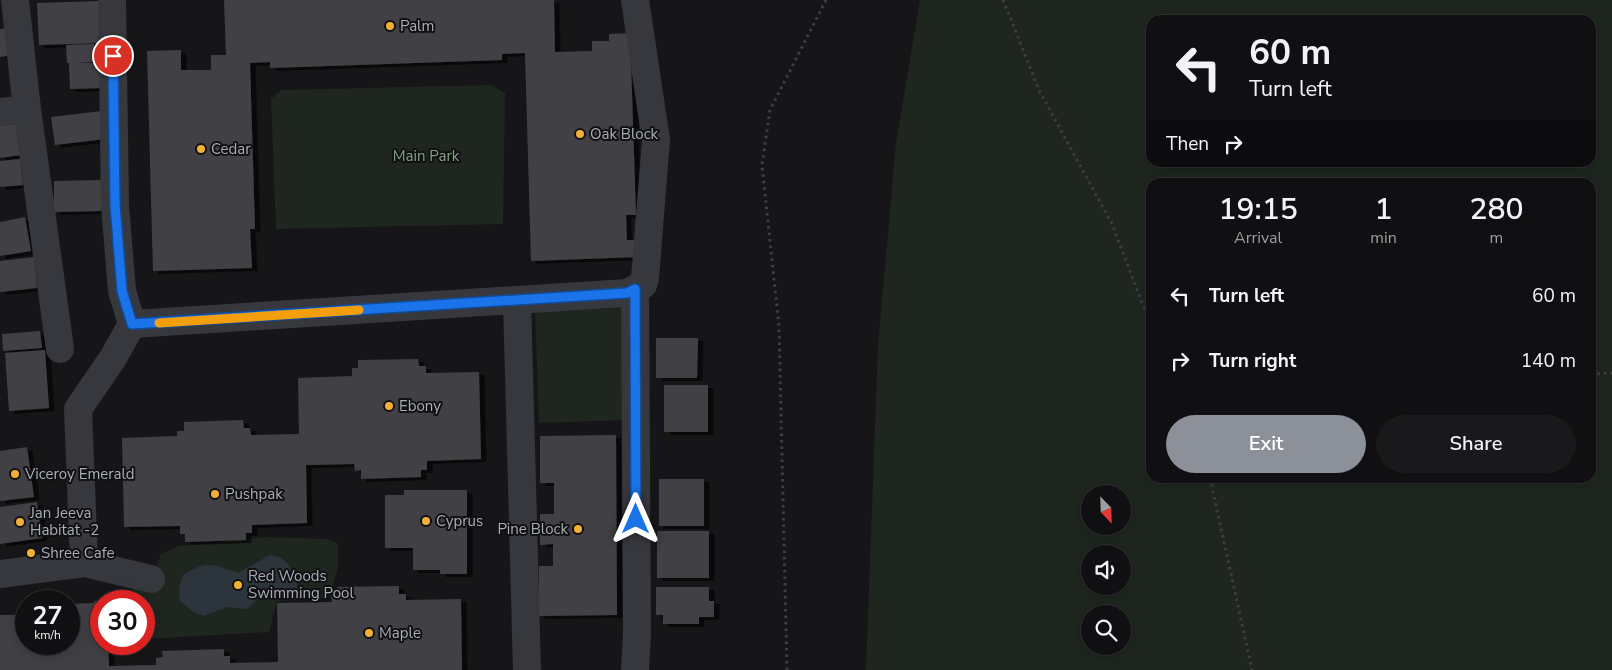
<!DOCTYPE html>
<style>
:root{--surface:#101012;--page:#19191b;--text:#f1f3f6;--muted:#9c9d9f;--line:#303032;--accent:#8c9099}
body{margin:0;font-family:"Nunito Sans",sans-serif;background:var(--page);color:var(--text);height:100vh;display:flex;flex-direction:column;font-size:19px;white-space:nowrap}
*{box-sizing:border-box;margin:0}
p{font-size:16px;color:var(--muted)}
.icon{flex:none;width:28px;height:28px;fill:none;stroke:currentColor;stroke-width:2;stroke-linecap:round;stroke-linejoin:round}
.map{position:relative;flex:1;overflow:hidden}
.side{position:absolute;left:1146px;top:178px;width:450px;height:305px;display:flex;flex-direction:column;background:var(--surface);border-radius:15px;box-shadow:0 2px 12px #0003,0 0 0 1px var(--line)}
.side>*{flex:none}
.hud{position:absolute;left:1146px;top:15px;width:450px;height:152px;border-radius:15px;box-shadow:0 2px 12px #0003,0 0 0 1px var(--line);background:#101012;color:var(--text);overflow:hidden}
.needle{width:32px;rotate:157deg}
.buttons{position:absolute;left:1081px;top:485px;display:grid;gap:10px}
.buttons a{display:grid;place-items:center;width:50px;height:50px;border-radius:50%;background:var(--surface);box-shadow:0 2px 12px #0003,0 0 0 1px var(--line);font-size:25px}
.speed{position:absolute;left:15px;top:590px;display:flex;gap:10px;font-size:25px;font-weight:700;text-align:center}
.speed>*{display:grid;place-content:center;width:65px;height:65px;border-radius:50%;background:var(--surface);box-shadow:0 2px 12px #0003,0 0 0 1px var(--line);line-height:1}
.speed small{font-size:12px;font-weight:400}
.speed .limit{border:8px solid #d22;background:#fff;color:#111}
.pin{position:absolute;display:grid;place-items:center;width:42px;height:42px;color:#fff;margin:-21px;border:2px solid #fff;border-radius:50%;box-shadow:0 1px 5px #0007}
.me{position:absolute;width:55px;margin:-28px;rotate:0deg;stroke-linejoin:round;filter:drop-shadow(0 0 4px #0008)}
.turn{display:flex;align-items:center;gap:18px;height:105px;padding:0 20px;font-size:22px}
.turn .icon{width:65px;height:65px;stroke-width:2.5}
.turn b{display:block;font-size:35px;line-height:42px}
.then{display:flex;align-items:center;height:48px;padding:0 20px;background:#0003;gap:10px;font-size:19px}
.eta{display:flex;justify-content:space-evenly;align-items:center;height:85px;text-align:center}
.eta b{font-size:30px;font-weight:600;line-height:35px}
.button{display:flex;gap:10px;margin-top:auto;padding:10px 20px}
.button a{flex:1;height:58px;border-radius:30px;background:var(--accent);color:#fff;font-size:20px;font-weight:600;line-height:58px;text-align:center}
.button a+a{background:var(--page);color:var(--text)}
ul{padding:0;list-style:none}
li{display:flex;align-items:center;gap:15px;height:65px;padding:0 20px}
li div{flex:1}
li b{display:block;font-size:19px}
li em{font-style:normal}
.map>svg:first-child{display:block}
.green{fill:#1e261f;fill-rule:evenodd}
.water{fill:#2c353c}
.building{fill:#404145;filter:url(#shadow)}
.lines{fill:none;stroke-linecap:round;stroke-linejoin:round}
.path{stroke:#3d3f44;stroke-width:3;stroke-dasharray:2.5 4;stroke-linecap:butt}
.minor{stroke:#37383d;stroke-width:28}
.route-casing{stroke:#114b97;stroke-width:12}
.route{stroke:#1a73e8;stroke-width:9}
.slow{stroke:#f59e0b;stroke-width:9}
.poi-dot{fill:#f2b134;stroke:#111113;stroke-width:2}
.labels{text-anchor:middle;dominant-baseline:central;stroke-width:4;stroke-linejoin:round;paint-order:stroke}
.poi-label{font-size:15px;fill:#a8adb8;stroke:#111113;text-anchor:start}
.park-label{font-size:15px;fill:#7fa381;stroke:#111113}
</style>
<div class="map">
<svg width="1612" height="670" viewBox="0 0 1612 670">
<defs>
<filter id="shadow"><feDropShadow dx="5.5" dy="3" stdDeviation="0" flood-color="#0009"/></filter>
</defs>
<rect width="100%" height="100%" fill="#161618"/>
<g class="green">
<path d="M920,0h692v670h-746l12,-324 18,-203zM1151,20h440v142h-440zM1151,182h440v296h-440zM1090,494h32v32h-32zM1090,554h32v32h-32zM1090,614h32v32h-32z"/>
<polygon points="491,85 505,93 503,224 276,229 271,99 282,90"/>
<polygon points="622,308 626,420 539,423 535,312"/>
<path d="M265,537l63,2 9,4c4,21 -1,36 -10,55l-50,3 -8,31 -125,7v-38h-20l5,-9 26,-22 6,-16 18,-8z"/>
</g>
<path class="water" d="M270,555c6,1 11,2 15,6 8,7 14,25 12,34l-9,3 -12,-2 -5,4 -11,-4 -13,13 -19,-2 -25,9 -9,-4 -14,-11 -1,-13 4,-13c25,-15 29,-11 55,-2z"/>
<g class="building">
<polygon points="224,0 554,0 555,52 592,51 592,41 609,41 609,34 630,33 636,215 626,215 627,240 636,240 637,257 531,261 525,53 502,54 502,60 270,68 270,62 250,63 255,229 250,229 252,268 153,271 147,51 181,50 181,70 211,70 211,55 226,55"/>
<polygon points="101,1 103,43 39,45 37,3"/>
<polygon points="10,28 14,55 0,57 0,29"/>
<polygon points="94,44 95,62 74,63 102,63 102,88 70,89 69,63 67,63 66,45"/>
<polygon points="102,111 105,139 55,145 51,117"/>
<polygon points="17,124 21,155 0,158 0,126"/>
<polygon points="20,159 23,185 0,187 0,161"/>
<polygon points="102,180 102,211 54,212 54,181"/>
<polygon points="25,217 31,251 0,256 0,222"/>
<polygon points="34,257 37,288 0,292 0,261"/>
<polygon points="40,331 42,348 3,351 2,334"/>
<polygon points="656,338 698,338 697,378 656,378"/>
<polygon points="45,350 49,408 9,411 5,353"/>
<polygon points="418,359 419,366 426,366 426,373 479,372 481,459 427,461 427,470 421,470 421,477 361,479 361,470 355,471 354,464 306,465 307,523 252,525 252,533 246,533 246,540 185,542 185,534 180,534 180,526 124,527 122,438 177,436 177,431 184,431 184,422 243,420 244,428 250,428 251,435 299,434 298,378 352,376 352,368 358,368 358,360"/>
<rect x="664" y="385" width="44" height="47"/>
<polygon points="616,435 617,615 539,616 539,566 553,566 553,544 540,545 540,514 554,514 554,483 540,483 540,436"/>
<polygon points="27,447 34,497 0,501 0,451"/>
<rect x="659" y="479" width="45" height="47"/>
<polygon points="404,490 467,490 467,574 440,574 440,570 413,570 413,548 385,548 385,495 404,495"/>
<polygon points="37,502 42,538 0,544 0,507"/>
<rect x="657" y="531" width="52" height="47"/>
<polygon points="399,586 399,594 406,594 406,600 461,599 462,670 0,670 0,615 26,615 26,644 69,644 69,604 94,603 94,601 101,601 101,644 108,644 109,666 156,665 156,658 163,657 162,651 224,649 224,656 230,656 230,663 278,662 277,603 332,602 331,595 338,595 337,587"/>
<polygon points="656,587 709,587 709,601 714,601 714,617 699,617 699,624 663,624 663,615 656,615"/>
</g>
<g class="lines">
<g class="path">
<polyline points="1003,0 1039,90 1112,224 1151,326"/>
<polyline points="1591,374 1612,373"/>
<polyline points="1210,478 1252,670"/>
<polyline points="787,670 779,327 762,165 770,110 826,0"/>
</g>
<g class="minor">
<polyline points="15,0 27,109 60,349"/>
<polyline points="0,112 27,109"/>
<polyline points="517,300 527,670"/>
<polyline points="132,324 627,293 643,285 645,278 656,140 635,0"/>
<polyline points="84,563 151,579"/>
<polyline points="0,574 84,563 78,409 113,358 132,324 122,291 115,205 112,0"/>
<polyline points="635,670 637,634 635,289"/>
</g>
</g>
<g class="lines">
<g class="route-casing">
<polyline id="route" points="113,56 115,205 122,291 132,324 627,293 635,289 636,519"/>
</g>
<use href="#route" class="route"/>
<polyline class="slow" points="159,323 359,310"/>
</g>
<g class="poi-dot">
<circle cx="390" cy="26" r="5"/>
<circle cx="580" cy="134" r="5"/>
<circle cx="201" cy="149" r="5"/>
<circle cx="389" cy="406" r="5"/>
<circle cx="15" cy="474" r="5"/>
<circle cx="215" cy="494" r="5"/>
<circle cx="426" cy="521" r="5"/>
<circle cx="20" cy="522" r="5"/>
<circle cx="578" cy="529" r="5"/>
<circle cx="31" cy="553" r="5"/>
<circle cx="238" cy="585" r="5"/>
<circle cx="369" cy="633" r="5"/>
</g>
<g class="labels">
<g class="poi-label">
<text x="400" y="26">Palm</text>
<text x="590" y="134">Oak Block</text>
<text x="211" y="149">Cedar</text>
<text x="399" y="406">Ebony</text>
<text x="25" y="474">Viceroy Emerald</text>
<text x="225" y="494">Pushpak</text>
<text x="30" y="513">Jan Jeeva<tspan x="30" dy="17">Habitat -2</tspan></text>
<text x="436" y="521">Cyprus</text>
<text x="568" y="529" text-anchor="end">Pine Block</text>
<text x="41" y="553">Shree Cafe</text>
<text x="248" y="576">Red Woods<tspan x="248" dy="17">Swimming Pool</tspan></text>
<text x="379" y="633">Maple</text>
</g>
<g class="park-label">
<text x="426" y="156">Main Park</text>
</g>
</g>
</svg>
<div class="buttons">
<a><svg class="needle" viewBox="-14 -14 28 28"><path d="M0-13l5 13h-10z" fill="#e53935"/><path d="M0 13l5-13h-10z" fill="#9c9d9f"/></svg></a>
<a><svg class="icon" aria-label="sound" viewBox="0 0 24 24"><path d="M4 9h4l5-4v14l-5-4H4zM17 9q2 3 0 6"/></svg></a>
<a><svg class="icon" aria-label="search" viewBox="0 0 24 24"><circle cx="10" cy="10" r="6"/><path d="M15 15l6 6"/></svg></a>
</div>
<div class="speed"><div>27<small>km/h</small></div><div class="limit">30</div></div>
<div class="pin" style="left:113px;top:56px;background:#d93025"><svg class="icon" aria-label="arrive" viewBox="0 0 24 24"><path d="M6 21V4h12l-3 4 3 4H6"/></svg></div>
<svg class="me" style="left:636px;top:519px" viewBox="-20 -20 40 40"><path d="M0-17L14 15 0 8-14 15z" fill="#1a73e8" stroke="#fff" stroke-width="4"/></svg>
<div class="hud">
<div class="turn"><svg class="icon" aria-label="left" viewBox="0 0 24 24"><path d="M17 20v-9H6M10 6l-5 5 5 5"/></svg><div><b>60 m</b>Turn left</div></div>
<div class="then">Then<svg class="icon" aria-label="right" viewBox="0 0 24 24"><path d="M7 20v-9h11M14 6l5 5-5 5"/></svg></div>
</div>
<section class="side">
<div class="eta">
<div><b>19:15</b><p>Arrival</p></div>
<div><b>1</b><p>min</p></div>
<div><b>280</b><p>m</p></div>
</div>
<ul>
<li><svg class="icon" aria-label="left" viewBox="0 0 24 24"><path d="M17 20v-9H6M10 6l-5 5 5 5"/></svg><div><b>Turn left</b></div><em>60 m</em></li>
<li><svg class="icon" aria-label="right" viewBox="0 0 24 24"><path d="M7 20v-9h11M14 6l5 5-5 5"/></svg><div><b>Turn right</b></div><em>140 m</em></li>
</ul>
<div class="button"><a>Exit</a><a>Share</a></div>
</section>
</div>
